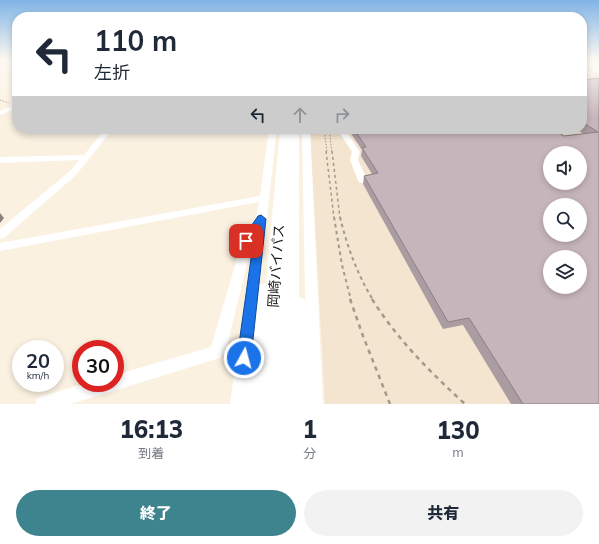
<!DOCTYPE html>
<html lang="ja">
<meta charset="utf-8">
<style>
:root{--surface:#fff;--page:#f2f2f3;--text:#1f2937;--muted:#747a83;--accent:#3d848e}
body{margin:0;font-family:Mulish,"Noto Sans JP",sans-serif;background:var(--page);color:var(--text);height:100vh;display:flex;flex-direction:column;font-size:15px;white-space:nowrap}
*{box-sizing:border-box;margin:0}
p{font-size:13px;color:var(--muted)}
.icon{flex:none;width:22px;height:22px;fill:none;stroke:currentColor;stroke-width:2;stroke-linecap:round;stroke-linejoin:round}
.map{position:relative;height:404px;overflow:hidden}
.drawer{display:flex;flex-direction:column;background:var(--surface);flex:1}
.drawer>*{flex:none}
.top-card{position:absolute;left:12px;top:12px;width:575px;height:122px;border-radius:16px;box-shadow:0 2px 6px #0003;background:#fff;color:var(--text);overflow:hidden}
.buttons{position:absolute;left:543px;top:146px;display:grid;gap:8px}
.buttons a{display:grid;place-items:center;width:44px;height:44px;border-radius:50%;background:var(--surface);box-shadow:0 2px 6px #0003;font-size:20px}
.speed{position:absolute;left:12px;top:340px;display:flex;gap:8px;font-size:20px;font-weight:700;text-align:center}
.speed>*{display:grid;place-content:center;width:52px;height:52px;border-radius:50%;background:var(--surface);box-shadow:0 2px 6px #0003;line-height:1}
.speed small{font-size:10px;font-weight:400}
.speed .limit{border:6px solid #d22;background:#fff;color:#111}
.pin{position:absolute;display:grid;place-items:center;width:34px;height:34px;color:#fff;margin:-17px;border-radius:8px;box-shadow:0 2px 6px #0006}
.me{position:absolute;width:44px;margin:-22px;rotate:7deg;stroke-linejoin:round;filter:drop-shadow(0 0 3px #0008)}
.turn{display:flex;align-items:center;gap:14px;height:84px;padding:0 16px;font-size:18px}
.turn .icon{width:52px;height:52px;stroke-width:2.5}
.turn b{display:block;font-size:28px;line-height:34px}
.lanes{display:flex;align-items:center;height:38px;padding:0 16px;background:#0003;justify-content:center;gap:20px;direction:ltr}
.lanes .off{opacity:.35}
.eta{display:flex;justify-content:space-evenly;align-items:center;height:68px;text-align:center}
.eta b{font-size:24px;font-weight:800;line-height:28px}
.button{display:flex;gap:8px;margin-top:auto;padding:8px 16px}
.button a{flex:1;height:46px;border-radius:24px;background:var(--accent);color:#fff;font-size:16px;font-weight:800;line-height:46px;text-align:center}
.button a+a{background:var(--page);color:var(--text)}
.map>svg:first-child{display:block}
.built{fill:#f3e5cf;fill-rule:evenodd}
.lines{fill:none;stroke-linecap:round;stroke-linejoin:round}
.path-far3{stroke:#a19a8f;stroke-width:1;stroke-dasharray:1.5 1.5;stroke-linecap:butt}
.path-far2{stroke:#a19a8f;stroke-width:1.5;stroke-dasharray:3 3;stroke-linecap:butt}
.path-far1{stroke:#a19a8f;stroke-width:2;stroke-dasharray:3.5 3.5;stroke-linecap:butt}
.path{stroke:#a19a8f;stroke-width:2.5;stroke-dasharray:4.5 4.5;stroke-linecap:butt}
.minor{fill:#fff;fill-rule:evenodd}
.highway{fill:#fff;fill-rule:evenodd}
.wall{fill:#ab9ca2}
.shaded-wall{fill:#8b7f84}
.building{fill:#c7b5bc;stroke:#8b7f84;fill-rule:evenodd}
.route{fill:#1a73e8;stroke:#114b97}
.labels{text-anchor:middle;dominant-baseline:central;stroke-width:3;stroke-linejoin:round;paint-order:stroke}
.near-street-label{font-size:14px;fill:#1e1b16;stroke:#fff}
</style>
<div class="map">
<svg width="599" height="404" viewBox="0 0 599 404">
<rect width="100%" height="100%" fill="#fbf1e1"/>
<path class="built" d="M582,66l17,7v331h-274l-15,-275h272zM550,153h30v30h-30zM550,205h30v30h-30zM550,257h30v30h-30z"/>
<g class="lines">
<g class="path-far3">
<polyline points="0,63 17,60"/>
<polyline points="0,100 9,103"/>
<polyline points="324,129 327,152"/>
<polyline points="329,129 332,152"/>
</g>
<g class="path-far2">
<polyline points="326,151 334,218"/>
<polyline points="332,151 340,218"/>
</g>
<g class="path-far1">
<polyline points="334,217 342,265 351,300"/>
<path d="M340,217c7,29 17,57 33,83"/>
</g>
<g class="path">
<polyline points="350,299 363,336 390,404"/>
<path d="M372,299c25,40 58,73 93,105"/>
</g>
<g class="minor">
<polygon points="582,61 599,69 599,73 582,65"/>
<polygon points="582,69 591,72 592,73 582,76"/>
<polygon points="17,104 17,108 0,115 0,111"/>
<polygon points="105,129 113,129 76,175 4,238 0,239 0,229 70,171 79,160 0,163 0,157 84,155"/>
<polygon points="269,129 277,129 246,404 230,404 253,239 226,350 220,358 71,404 35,404 37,398 43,396 86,383 115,383 115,375 211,347 236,262 240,241 256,217 259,202 0,251 0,243 260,196"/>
<polygon points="302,129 310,129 323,404 307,404"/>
<polygon points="337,129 345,129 360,152 358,160 368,181 366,183 360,183 358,181 350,160 352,152"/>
</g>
<polygon class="highway" points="280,129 290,129 290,133 294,132 299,135 299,297 304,299 306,305 314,404 241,404 256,291 259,285 266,283"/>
</g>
<polygon class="wall" points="599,78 599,404 511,404 463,325 443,329 363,184 364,176 372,174 361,156 362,150 348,129 553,129 564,136 584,134 576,129 582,129 582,80"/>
<polygon class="shaded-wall" points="0,213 4,218 0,223"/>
<path class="building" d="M599,78v326h-76l-54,-86 -21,4 -84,-146 14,-3 -16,-25 4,-1 -12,-18h199l11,7 34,-4 -16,-10v-42zM550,153h30v30h-30zM550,205h30v30h-30zM550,257h30v30h-30z"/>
<linearGradient id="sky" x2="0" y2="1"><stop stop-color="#80b4e5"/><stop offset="0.51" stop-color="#fdf9f2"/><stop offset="1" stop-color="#fdf9f2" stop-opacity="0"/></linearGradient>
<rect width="599" height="117" fill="url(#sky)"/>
<path class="route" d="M261,215l5,4 -15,139 -2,5 -5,2 -5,-2 -2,-5 17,-121c-4,5 -5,8 -12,6l-1,-2 17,-25z"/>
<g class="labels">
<g class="near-street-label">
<text transform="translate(276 266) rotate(-86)">岡崎バイパス</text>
</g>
</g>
</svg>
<div class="buttons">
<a><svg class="icon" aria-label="sound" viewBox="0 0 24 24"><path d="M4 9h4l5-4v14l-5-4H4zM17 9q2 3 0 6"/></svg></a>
<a><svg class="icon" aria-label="search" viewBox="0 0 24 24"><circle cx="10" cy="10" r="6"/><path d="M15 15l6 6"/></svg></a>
<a><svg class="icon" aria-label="layers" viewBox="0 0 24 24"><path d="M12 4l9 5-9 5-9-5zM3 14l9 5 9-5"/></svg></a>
</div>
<div class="speed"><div>20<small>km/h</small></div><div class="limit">30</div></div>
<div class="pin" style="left:246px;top:241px;background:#d93025"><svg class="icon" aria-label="arrive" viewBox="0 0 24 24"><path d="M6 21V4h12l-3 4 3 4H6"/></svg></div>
<svg class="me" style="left:244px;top:358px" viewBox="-20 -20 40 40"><circle r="17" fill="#1a73e8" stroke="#fff" stroke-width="3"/><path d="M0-11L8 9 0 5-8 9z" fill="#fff"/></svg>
<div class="top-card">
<div class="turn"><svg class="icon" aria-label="left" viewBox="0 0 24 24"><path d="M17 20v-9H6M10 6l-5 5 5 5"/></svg><div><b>110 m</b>左折</div></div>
<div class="lanes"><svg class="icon" aria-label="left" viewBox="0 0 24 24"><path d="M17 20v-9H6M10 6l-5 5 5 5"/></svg><svg class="icon off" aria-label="ahead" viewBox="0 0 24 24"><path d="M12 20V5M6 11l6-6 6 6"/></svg><svg class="icon off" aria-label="right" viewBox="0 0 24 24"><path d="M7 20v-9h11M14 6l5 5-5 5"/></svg></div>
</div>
</div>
<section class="drawer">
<div class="eta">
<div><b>16:13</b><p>到着</p></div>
<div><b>1</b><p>分</p></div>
<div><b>130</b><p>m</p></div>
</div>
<div class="button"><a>終了</a><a>共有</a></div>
</section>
